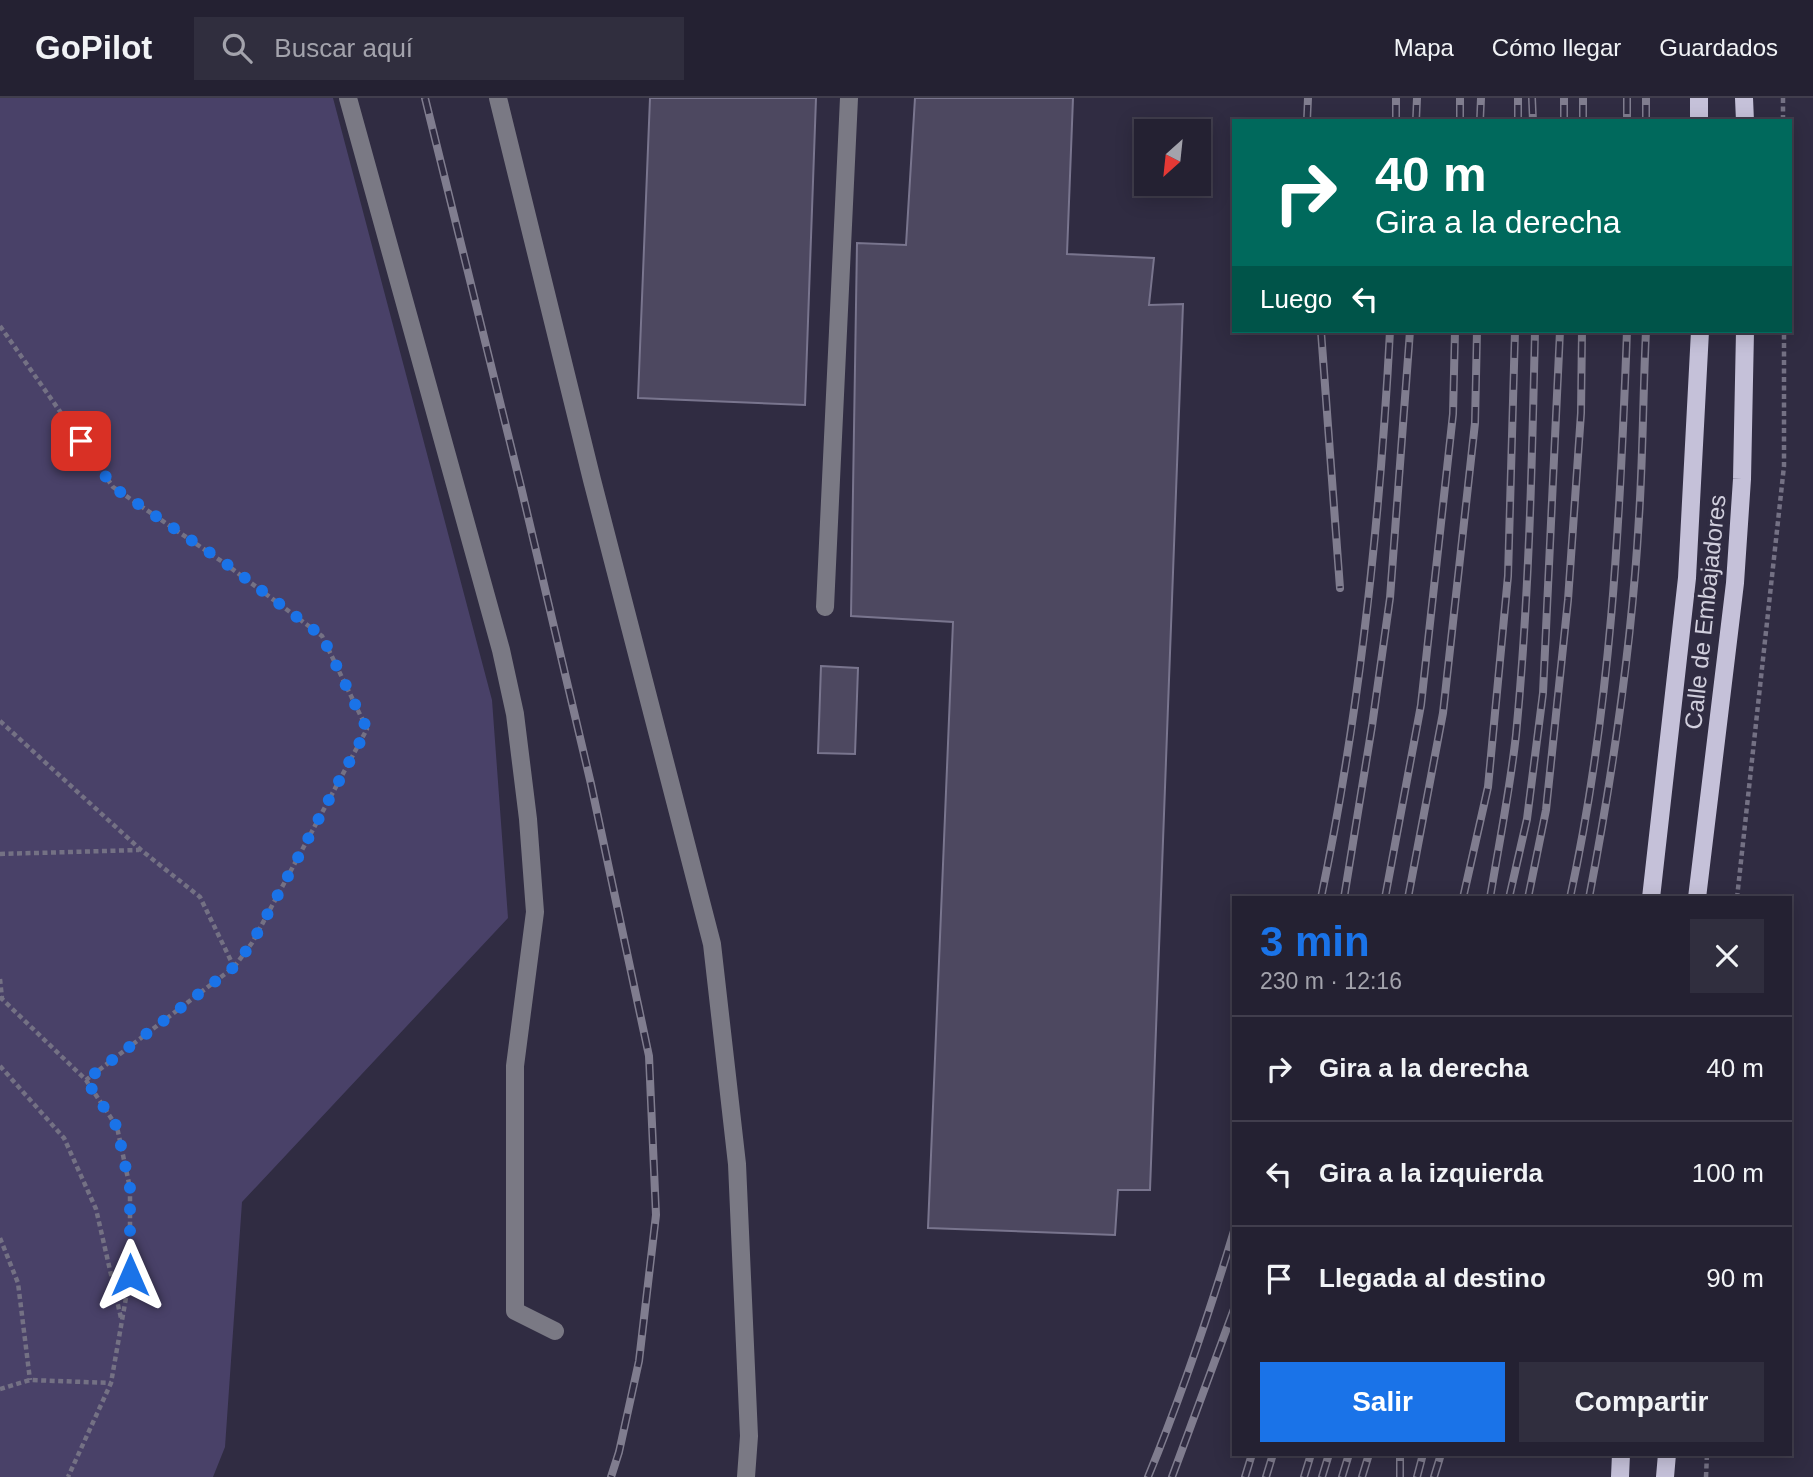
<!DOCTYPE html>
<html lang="es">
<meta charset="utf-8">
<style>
:root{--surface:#242132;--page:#302e3e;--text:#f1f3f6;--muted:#a3a3ac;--line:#413e4d;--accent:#1a73e8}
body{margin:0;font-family:Helvetica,sans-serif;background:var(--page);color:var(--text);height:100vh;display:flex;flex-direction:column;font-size:26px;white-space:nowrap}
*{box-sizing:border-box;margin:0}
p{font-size:23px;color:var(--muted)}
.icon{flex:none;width:38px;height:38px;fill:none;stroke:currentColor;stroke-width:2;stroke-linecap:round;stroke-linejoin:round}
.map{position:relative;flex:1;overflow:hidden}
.side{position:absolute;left:1232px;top:798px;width:560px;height:560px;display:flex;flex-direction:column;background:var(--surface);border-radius:0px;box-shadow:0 4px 18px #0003,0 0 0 2px var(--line)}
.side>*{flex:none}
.hud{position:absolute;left:1232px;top:21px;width:560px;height:214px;border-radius:0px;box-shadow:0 4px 18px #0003,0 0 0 2px var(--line);background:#00695c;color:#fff;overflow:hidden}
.needle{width:46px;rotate:207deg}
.tools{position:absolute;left:1134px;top:21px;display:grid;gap:14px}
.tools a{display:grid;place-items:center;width:77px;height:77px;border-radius:0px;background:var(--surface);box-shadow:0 4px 18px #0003,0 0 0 2px var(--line);font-size:35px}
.pin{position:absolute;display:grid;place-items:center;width:60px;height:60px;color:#fff;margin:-30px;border-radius:14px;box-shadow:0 4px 10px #0006}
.me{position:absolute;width:77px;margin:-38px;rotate:0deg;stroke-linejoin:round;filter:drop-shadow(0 0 5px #0008)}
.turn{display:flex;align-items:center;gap:24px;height:147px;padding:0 28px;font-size:32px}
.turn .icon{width:91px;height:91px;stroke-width:2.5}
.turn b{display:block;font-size:49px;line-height:60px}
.then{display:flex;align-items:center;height:66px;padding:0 28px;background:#0003;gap:14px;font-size:26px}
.round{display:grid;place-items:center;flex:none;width:74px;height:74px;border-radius:0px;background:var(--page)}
.overview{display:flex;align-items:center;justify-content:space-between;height:119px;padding:0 28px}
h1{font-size:42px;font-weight:600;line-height:52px;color:var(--accent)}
.button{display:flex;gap:14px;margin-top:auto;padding:14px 28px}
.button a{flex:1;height:80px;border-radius:0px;background:var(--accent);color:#fff;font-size:28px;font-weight:600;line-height:80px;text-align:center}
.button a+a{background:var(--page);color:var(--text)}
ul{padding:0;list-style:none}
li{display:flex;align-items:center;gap:21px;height:105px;padding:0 28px;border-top:2px solid var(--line)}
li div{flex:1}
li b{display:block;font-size:26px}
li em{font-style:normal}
header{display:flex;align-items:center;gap:42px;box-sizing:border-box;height:98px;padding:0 35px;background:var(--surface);border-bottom:2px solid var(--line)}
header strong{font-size:33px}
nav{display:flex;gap:38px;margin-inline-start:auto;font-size:24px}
.search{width:490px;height:63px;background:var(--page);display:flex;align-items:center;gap:18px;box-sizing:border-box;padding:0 24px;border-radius:0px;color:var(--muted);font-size:26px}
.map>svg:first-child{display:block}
.green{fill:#494168}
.building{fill:#4d4860;stroke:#79758e;stroke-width:2}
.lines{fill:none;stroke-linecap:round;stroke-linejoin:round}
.path{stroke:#747184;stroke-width:4.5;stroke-dasharray:5 3.5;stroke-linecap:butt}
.minor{stroke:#7a7984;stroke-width:18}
.major{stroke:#c5c1d9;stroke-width:18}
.rail-casing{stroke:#807d8f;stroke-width:8}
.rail{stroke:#302c42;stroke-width:5;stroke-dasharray:16;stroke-linecap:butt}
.route{stroke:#1a73e8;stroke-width:12;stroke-dasharray:0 21.6}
.labels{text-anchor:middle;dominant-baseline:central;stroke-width:7;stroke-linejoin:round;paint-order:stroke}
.street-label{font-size:24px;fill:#d1cfdd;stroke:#302c42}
</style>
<header>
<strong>GoPilot</strong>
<div class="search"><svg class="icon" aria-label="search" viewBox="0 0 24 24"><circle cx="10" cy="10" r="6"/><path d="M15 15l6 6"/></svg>Buscar aquí</div>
<nav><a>Mapa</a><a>Cómo llegar</a><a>Guardados</a></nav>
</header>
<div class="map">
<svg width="1813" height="1379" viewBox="0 0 1813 1379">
<rect width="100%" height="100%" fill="#302c42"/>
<polygon class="green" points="0,0 333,0 492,602 508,820 242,1104 225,1349 213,1379 0,1379"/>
<g class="building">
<polygon points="650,0 816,0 805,307 638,300"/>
<polygon points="915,0 1073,0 1067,156 1154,160 1149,207 1183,206 1150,1092 1118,1092 1115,1137 928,1130 953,524 851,518 857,145 906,147"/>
<polygon points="821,568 858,570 855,656 818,655"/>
</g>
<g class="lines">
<g class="path">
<polyline points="1783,0 1783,23"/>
<polyline points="0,228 113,389 227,467 322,538 367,631 252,845 234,869 86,982"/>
<polyline points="0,623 141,752 200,799 234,869"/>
<polyline points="0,756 139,752"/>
<polyline points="1737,800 1784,368 1784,233"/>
<polyline points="0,881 2,900"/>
<polyline points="0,899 86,982 117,1029 130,1090 130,1177 111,1285 68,1379"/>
<polyline points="0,968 64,1040 96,1111 121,1220"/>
<polyline points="0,1140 18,1185 30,1282"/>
<polyline points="0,1291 30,1282 111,1285"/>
<polyline points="1706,1379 1707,1356"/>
</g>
<g class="minor">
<polyline points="348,0 501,552 515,616 528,721 535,814 515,968 515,1213 555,1233"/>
<polyline points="498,0 592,382 712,846 737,1066 749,1338 746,1379"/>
<polyline points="825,509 849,0"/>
</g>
<g class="major">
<polyline points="1699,0 1699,23"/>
<polyline points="1744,0 1745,23"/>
<polyline points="1651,800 1687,480 1700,233"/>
<polyline points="1697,800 1735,485 1742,381 1745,233"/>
<polyline points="1620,1379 1621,1356"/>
<polyline points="1665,1379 1667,1356"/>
</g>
<g class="rail-casing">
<g id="rail">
<polyline points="425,0 521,389 591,686 649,958 656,1117 639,1263 619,1354 611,1379"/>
<polyline points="1532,0 1533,23"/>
<polyline points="1627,0 1627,23"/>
<polyline points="1307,23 1308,0"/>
<polyline points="1396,23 1396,0"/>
<polyline points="1416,23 1417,0"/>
<polyline points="1460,23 1460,0"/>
<polyline points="1480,23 1481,0"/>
<polyline points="1518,23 1518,0"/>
<polyline points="1564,23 1564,0"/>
<polyline points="1583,23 1583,0"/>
<polyline points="1646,23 1646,0"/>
<polyline points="1321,233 1340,490"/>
<path d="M1321,800c39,-186 59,-377 69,-567"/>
<polyline points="1344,800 1372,628 1390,500 1410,233"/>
<polyline points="1385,800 1421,607 1453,316 1455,233"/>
<polyline points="1408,800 1443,615 1475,325 1477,233"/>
<polyline points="1463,800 1488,689 1508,478 1515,233"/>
<path d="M1490,800c9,-54 20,-109 26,-163 13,-135 16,-269 19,-404"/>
<polyline points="1509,800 1527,721 1543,595 1560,233"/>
<polyline points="1528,800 1546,712 1568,502 1581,315 1582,233"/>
<path d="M1570,800c41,-189 50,-376 57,-567"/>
<path d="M1589,800c24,-126 43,-253 50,-381 4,-62 4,-124 7,-186"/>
<path d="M1148,1379c33,-80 61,-163 86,-246"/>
<polyline points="1172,1379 1234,1211"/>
<polyline points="1245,1379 1252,1356"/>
<polyline points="1266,1379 1273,1356"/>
<polyline points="1304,1379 1311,1356"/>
<polyline points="1322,1379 1329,1356"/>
<polyline points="1342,1379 1349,1356"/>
<polyline points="1362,1379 1369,1356"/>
<polyline points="1400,1379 1400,1356"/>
<polyline points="1417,1379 1423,1356"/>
<polyline points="1434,1379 1441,1356"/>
</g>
</g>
<use href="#rail" class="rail"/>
</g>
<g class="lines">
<polyline class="route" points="81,343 113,389 228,467 322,538 367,631 252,845 234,869 86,982 117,1029 130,1090 130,1177"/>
</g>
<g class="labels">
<g class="street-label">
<text transform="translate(1705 514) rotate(-84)">Calle de Embajadores</text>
</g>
</g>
</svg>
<div class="tools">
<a><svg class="needle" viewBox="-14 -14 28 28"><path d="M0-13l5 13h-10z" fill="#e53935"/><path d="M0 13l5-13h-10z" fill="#a3a3ac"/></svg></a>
</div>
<div class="pin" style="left:81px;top:343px;background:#d93025"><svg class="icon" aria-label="arrive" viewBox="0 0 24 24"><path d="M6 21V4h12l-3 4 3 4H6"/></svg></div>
<svg class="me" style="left:130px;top:1177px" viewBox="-20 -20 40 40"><path d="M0-17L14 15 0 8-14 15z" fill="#1a73e8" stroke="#fff" stroke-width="4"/></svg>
<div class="hud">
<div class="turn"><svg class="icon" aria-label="right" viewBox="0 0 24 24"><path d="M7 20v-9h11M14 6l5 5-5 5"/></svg><div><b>40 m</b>Gira a la derecha</div></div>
<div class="then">Luego<svg class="icon" aria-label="left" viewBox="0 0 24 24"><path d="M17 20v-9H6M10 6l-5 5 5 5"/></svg></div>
</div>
<section class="side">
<div class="overview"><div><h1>3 min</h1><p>230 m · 12:16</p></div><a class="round"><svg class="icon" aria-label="close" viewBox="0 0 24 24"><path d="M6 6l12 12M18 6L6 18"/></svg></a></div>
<ul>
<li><svg class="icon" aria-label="right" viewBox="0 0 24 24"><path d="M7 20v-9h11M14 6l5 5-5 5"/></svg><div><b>Gira a la derecha</b></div><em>40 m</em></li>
<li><svg class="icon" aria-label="left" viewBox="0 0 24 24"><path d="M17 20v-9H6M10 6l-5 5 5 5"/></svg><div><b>Gira a la izquierda</b></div><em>100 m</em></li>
<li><svg class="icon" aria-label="arrive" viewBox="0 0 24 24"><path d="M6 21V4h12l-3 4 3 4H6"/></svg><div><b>Llegada al destino</b></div><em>90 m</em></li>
</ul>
<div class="button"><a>Salir</a><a>Compartir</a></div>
</section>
</div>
